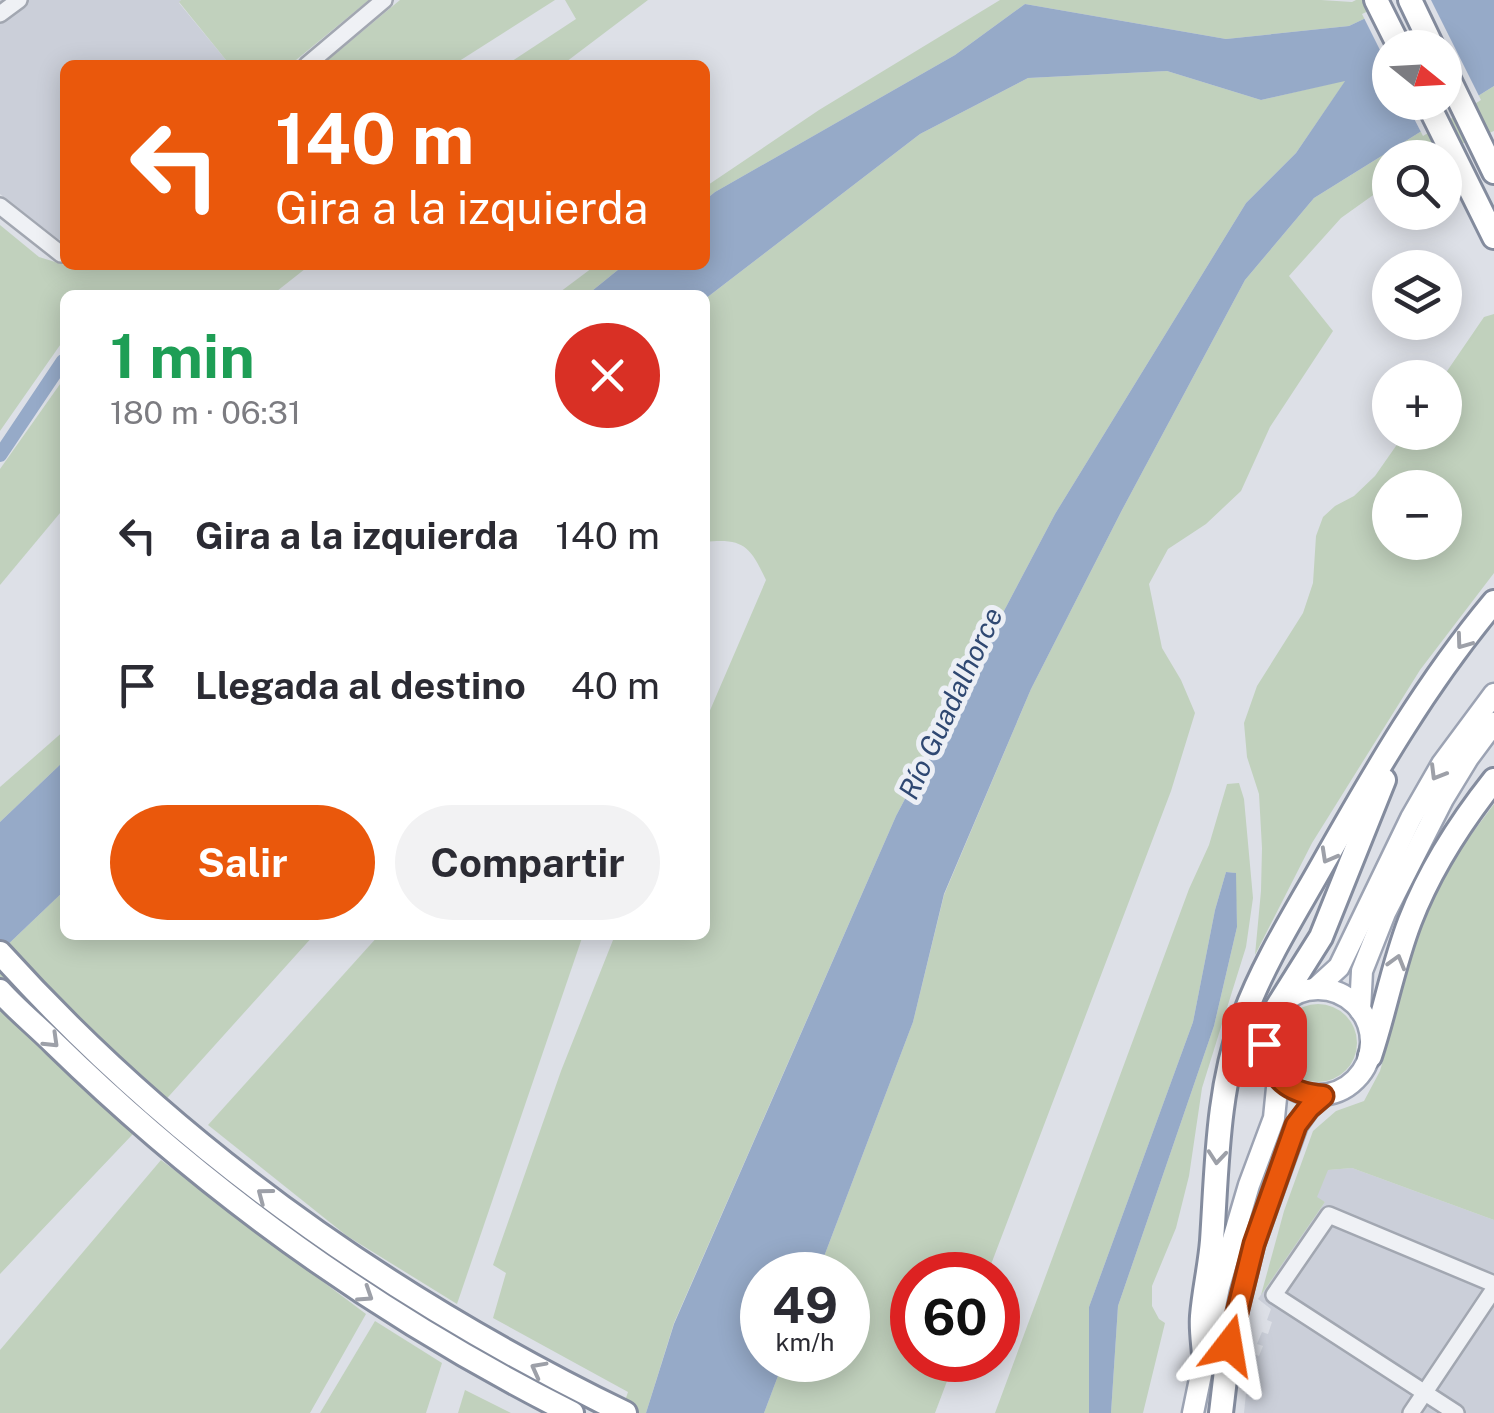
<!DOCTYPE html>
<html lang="es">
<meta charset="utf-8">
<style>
:root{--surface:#fff;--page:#f2f2f3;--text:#2b2b33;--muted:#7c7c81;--accent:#ea580c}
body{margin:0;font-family:"Public Sans",sans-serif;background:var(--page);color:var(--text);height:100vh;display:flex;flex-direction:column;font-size:38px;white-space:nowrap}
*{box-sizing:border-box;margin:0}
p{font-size:32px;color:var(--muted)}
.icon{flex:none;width:55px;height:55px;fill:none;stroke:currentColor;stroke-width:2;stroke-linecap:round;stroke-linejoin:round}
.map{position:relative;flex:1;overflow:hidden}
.side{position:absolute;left:60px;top:290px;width:650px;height:650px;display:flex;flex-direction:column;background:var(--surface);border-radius:15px;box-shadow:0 5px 25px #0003}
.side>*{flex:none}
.guide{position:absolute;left:60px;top:60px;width:650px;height:210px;border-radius:15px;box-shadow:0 5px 25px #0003;background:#ea580c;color:#fff;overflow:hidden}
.needle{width:65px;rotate:108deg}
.fabs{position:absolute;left:1372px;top:30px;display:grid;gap:20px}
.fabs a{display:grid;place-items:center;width:90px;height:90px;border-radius:50%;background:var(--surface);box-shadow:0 5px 25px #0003;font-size:50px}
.speed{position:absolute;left:740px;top:1252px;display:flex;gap:20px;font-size:50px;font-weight:700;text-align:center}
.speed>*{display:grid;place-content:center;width:130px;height:130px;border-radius:50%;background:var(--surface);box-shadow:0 5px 25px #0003;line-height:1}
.speed small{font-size:25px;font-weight:400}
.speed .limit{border:15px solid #d22;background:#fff;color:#111}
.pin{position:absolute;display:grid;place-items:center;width:85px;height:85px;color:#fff;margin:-42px;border-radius:20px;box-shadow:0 5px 15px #0006}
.me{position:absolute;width:110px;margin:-55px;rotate:14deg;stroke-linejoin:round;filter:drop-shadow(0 0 8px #0008)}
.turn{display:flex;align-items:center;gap:35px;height:210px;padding:0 50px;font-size:45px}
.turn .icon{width:130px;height:130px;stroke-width:2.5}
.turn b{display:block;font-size:70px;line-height:85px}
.round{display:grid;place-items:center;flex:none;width:105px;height:105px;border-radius:52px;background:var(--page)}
.headline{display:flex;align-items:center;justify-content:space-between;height:170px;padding:0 50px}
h1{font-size:60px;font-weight:700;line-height:75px;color:#1e9e55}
.primary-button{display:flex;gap:20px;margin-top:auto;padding:20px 50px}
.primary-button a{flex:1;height:115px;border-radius:60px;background:var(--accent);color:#fff;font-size:40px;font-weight:700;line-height:115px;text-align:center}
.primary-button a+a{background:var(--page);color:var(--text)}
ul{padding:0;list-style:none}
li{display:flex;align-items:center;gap:30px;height:150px;padding:0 50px}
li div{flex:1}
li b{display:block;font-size:38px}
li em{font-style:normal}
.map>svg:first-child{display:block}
.built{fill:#cbcfd9}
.green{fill:#c1d1bd;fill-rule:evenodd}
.water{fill:#96aac8;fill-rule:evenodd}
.pier{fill:#dde0e7}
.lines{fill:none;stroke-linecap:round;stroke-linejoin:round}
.canal{stroke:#96aac8;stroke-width:14}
.minor-casing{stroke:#a2a7b1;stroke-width:20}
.major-casing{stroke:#9ca3b3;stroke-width:25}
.highway-casing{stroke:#848c9e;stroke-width:28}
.minor{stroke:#eff1f5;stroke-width:15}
.major{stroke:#fff;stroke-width:20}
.highway{stroke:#fff;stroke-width:22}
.oneway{stroke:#9da0a8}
.route-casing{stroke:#983908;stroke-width:25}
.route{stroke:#ea580c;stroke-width:18}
.labels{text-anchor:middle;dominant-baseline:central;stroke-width:10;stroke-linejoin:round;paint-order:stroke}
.water-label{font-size:28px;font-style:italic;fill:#2f4872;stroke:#eceff5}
</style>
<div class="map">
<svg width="1494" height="1413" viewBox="0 0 1494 1413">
<rect width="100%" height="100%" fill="#dde0e7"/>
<g class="built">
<polygon points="0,0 181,0 179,3 230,65 65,65 65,241 58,239 0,194"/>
<polygon points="1352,1168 1494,1220 1494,1413 1244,1413 1246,1393 1254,1370 1249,1367 1254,1354 1259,1356 1263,1346 1257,1344 1262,1332 1268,1334 1272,1322 1267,1320 1271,1309 1258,1299 1325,1202 1316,1198 1327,1170"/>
</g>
<g class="green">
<polygon points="181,0 369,0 290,65 230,65 179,2"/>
<polygon points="400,0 555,0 453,65 322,65"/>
<polygon points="565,0 648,0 562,65 506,65 576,19"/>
<polygon points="1000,0 1321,0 1352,2 1356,0 1404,0 1349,26 1226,39 1025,4 955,55 715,192 705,200 705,187 819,110"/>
<path d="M1167,71l94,29 85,-20 -50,73 -50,50 -191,311 -159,302 -222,507 -28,90h-25l7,-21 -135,-74 13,-45 -13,-8 68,-194 54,-136h90v-213l61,-142c-16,-34 -23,-42 -61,-38v-243l215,-165 108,-56z"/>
<polygon points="1494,86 1494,131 1428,157 1390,158 1390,183 1341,218 1289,276 1333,331 1270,427 1241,491 1206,524 1168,549 1149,584 1162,648 1181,680 1195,713 1171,791 987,1275 912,1275 912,1360 955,1360 935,1413 764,1413 784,1360 848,1360 848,1275 817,1275 913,1022 944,895 1031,689 1122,510 1245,280 1314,198"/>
<polygon points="0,225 39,257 65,265 310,265 272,295 65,295 65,338 0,431"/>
<polygon points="596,265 624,265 587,295 556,295"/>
<path d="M1494,314v259l-74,97 -108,173 -57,112 6,-64 1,-43 -3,-54 -12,-37 -3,-34 13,-37 46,-73 10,-30 3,-47 7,-19 12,-11 19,-10 21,-20 30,-43 40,-1v-54l-2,-1 41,-60zM1390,488h55v54h-55z"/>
<polygon points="65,377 65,507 0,585 0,469"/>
<polygon points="65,730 65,760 0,822 0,787"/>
<polygon points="1239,783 1244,799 1253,898 1246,947 1202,1088 1189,1176 1176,1228 1152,1286 1152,1306 1159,1319 1165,1323 1143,1413 1111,1413 1118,1306 1214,1026 1237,927 1235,873 1226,872 1215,910 1193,1022 1089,1307 1089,1413 995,1413 1189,889 1209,845 1227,784"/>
<polygon points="1494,804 1494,1220 1352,1168 1328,1170 1317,1197 1325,1202 1261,1295 1284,1211 1313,1131 1336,1111 1364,1101 1380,1071 1420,926 1453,859"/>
<polygon points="65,890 65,935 314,935 170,1095 0,1274 0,952"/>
<polygon points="379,935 583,935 457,1304 347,1236 208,1125"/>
<circle cx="1318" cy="1043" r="39"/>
<polygon points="161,1160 366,1314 310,1413 0,1413 0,1350"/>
<polygon points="375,1321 442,1363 426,1413 320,1413"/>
<polygon points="465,1390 511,1413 458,1413"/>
</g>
<g class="water">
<path d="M1404,0h90v86l-180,112 -69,82 -123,230 -91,179 -87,205 -31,128 -96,253h-55v85h22l-20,53h-118l28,-89 222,-508 159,-302 191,-311 50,-50 49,-72 -84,19 -94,-29 -139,7 -108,56 -215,165v-4h-118l37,-30h81v-65l10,-8 240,-137 70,-51 201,35 123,-13zM1390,48h55v54h-55z"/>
<polygon points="65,760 65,890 0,952 0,822"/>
<polygon points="1226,872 1236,873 1237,927 1214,1026 1118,1306 1111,1413 1089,1413 1089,1307 1193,1022 1215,910"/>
</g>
<polygon class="pier" points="1392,0 1431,0 1481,100 1423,136 1406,103 1445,102 1445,48 1390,48 1390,70 1362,14"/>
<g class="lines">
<polyline class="canal" points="0,455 63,361"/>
<g class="minor-casing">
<g id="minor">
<polyline points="0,14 19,0"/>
<polyline points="307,65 384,0"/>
<polyline points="0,206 61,254 65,253"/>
<polyline points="1411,1413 1494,1289"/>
<polyline points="1456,1413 1274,1295 1329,1215 1494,1284"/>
</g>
</g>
<g class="major-casing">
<g id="major">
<polyline points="1316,988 1339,967 1411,818 1442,764 1494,694"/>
<circle cx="1318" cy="1042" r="53"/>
<polyline points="1360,1010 1362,971 1385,913 1443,799 1468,758 1494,723"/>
<polyline points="1226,1357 1254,1244 1282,1166 1297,1125 1309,1108 1323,1096"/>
<polyline points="1193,1413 1219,1287 1249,1185 1274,1118 1278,1078"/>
</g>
</g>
<g class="highway-casing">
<g id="highway">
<polyline points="1376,0 1400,48"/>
<polyline points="1410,0 1433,48"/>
<polyline points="1445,71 1494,172"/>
<polyline points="1427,102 1494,237"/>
<path d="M0,953c177,196 389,345 625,460"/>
<path d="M0,991c17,19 37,35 55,53 153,149 326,273 517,369"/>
<polyline points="1277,1007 1321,937 1384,780"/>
<path d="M1370,1056c15,-45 23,-91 40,-135 20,-52 50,-98 84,-141"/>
<path d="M1204,1354c-1,-12 -3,-25 -2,-38 2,-25 8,-50 10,-75 5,-75 5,-153 32,-225 20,-54 52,-104 80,-154 51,-90 103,-180 170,-260"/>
<polyline points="1221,1413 1229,1345"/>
</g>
</g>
<use href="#minor" class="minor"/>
<use href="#major" class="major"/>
<use href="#highway" class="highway"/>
</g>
<defs><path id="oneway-chevron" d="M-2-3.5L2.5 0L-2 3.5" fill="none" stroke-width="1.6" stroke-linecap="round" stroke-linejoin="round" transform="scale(2.5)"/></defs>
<g class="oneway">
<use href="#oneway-chevron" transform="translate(1463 642) rotate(126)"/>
<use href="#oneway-chevron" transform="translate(1437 773) rotate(121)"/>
<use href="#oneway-chevron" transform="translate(1328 856) rotate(119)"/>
<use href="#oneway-chevron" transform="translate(1397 962) rotate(-74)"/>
<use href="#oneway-chevron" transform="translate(52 1041) rotate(44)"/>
<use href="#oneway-chevron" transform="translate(1217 1157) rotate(95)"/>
<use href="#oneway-chevron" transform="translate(264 1195) rotate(-143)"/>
<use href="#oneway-chevron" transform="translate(366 1295) rotate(33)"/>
<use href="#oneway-chevron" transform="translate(538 1369) rotate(-152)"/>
</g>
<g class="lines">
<g class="route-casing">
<path id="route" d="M1229,1345l25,-101 42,-119 13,-17 14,-12c-36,-3 -51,-17 -59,-52"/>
</g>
<use href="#route" class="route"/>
</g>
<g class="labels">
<g class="water-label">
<text transform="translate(950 703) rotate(-65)">Río Guadalhorce</text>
</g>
</g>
</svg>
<div class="fabs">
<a><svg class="needle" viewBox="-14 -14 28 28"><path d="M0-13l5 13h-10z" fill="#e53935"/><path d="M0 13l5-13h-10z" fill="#7c7c81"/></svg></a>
<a><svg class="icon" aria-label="search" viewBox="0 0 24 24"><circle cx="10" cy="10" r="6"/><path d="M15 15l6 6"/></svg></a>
<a><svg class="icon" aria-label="layers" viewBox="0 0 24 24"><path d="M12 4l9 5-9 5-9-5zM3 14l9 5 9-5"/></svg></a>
<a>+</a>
<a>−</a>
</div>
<div class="speed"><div>49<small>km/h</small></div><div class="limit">60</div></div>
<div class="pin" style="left:1264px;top:1044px;background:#d93025"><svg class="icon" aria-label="arrive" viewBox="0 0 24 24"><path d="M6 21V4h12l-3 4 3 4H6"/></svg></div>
<svg class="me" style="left:1229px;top:1345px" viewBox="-20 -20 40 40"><path d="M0-17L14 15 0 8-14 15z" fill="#ea580c" stroke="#fff" stroke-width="4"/></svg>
<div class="guide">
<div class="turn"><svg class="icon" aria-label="left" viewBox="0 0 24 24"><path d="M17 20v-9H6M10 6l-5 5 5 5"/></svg><div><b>140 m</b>Gira a la izquierda</div></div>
</div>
<section class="side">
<div class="headline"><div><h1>1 min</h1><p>180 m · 06:31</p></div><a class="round" style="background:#d93025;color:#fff"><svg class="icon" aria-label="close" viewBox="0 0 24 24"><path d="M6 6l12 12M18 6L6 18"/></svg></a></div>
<ul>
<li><svg class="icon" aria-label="left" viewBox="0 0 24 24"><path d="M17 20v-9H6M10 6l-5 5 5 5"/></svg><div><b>Gira a la izquierda</b></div><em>140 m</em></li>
<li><svg class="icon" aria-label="arrive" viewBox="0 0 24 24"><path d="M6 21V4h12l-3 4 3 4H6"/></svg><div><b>Llegada al destino</b></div><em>40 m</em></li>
</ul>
<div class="primary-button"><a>Salir</a><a>Compartir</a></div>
</section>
</div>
